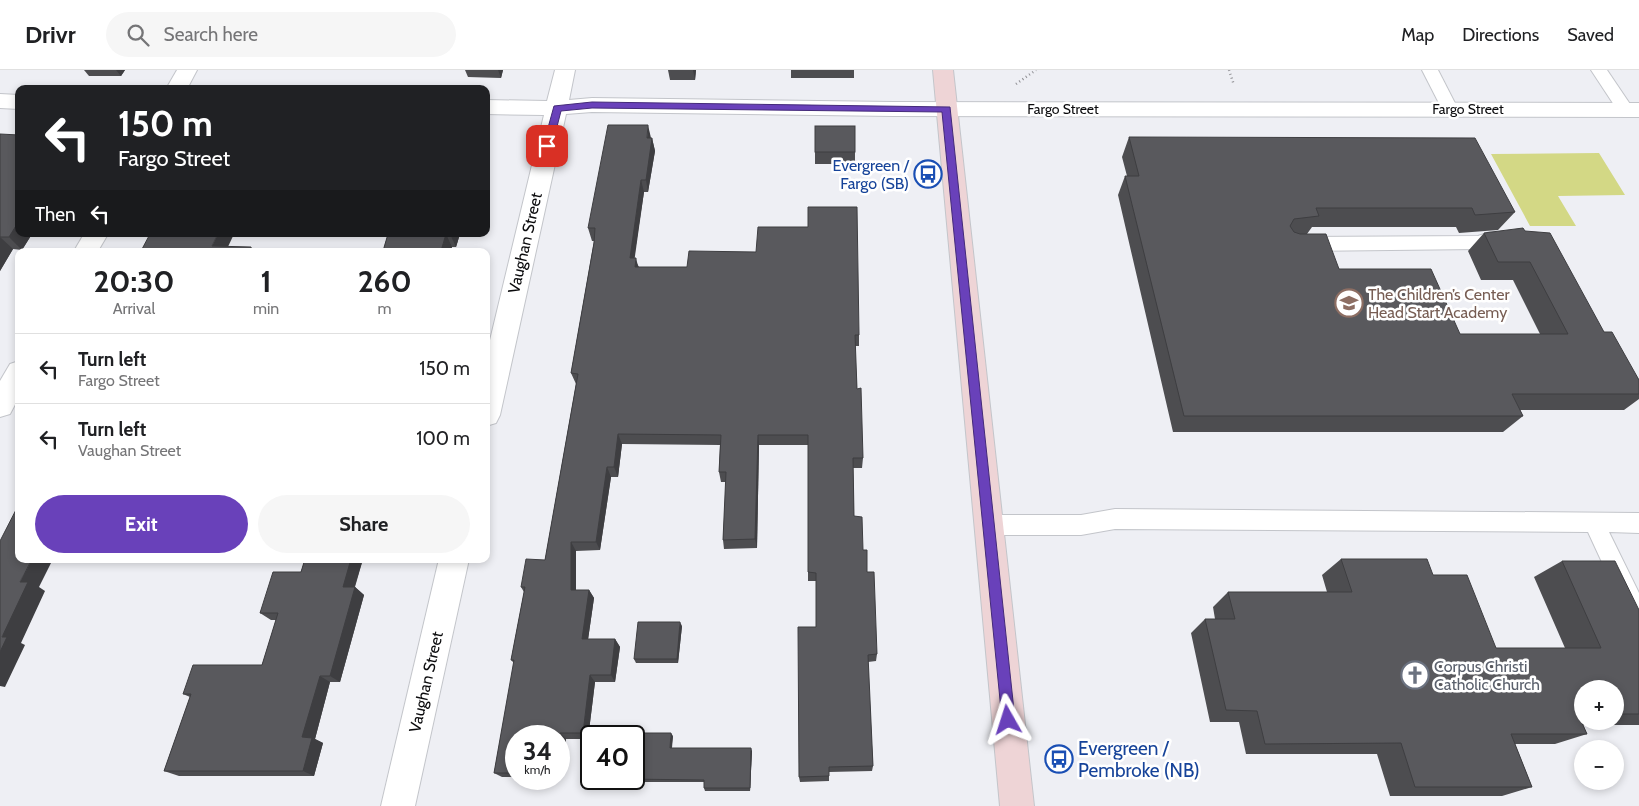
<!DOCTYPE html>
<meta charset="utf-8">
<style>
:root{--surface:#fff;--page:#f6f6f6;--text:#202124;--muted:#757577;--line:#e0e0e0;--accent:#6941ba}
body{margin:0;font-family:Cabin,sans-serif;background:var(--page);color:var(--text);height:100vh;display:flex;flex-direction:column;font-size:19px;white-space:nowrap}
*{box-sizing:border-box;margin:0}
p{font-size:16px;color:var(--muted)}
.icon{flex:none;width:28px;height:28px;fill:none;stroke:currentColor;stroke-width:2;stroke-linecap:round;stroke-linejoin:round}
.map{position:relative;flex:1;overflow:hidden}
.side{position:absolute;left:15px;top:178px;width:475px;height:315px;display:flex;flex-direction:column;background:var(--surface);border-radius:10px;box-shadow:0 2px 8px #0003}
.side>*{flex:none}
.hud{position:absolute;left:15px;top:15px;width:475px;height:152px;border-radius:10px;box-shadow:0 2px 8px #0003;background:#202124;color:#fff;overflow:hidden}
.buttons{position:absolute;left:1574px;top:610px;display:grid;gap:10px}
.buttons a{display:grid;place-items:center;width:50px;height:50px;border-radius:50%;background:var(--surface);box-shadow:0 2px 8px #0003;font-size:25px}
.speed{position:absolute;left:505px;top:655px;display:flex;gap:10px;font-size:25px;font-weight:700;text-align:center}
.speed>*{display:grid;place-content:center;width:65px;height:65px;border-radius:50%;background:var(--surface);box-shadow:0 2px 8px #0003;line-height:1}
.speed small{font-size:12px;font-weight:400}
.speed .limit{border:2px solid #111;border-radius:8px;background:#fff;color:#111}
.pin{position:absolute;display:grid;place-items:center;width:42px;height:42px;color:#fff;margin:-21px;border-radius:10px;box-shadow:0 2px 8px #0006}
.me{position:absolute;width:55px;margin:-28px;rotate:354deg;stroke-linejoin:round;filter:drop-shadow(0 0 4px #0008)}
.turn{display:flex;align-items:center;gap:18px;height:105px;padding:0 20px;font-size:22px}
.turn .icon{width:65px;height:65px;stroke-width:2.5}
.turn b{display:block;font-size:35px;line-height:42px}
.then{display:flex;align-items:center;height:48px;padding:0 20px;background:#0003;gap:10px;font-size:19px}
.eta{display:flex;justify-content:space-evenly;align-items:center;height:85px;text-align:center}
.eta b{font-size:30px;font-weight:700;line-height:35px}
.action{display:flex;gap:10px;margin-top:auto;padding:10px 20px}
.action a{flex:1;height:58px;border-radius:30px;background:var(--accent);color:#fff;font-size:20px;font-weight:700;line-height:58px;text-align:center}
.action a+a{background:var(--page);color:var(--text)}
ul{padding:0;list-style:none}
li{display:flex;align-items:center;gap:15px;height:70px;padding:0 20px;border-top:1px solid var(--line)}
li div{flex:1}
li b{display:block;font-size:19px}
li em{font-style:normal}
header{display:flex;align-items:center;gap:30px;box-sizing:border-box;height:70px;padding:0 25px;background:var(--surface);border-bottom:1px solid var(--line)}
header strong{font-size:24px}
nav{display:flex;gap:28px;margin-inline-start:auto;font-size:18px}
.search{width:350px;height:45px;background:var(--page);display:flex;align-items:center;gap:12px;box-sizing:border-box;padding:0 18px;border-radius:28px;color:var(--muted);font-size:19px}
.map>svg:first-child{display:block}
.green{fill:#d3d885}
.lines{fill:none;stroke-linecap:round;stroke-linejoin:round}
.lane-casing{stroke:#c3c5ca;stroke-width:2}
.street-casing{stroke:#c3c5ca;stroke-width:2}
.secondary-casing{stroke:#c3c5ca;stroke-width:2}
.path{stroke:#929296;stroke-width:2.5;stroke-dasharray:1 3;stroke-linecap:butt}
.lane{fill:#fff;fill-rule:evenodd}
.street{fill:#fff;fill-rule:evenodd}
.secondary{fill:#eed4d6;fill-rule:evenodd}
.wall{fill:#4d4d50;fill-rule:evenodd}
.shaded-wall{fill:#3e3e41}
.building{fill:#59595d;stroke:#3e3e41}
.route{fill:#6941ba;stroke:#442a79}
.labels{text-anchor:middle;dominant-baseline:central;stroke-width:5;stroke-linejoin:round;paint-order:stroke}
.far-street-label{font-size:14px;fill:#0b0b0d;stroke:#fff}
.transit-label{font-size:16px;fill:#164399;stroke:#fff;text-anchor:end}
.street-label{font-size:16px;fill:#0b0b0d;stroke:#fff}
.education-label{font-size:16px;fill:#785e54;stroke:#fff;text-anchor:start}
.worship-label{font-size:16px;fill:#5b616d;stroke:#fff;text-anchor:start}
.near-transit-label{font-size:19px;fill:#164399;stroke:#fff;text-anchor:start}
</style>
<header>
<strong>Drivr</strong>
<div class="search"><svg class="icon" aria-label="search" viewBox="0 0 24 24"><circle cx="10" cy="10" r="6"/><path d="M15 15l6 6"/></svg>Search here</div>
<nav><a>Map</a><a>Directions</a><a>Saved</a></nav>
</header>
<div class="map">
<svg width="1639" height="736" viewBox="0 0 1639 736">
<rect width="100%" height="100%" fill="#eeeff4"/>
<polygon class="green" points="1599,83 1625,125 1558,126 1576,156 1530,156 1491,84"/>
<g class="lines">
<g class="lane-casing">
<g id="lane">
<polygon points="1422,0 1438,0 1458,39 1456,43 1450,44 1444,43"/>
<polygon points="1591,0 1607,0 1634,40 1632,44 1626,45 1620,44"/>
<polygon points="1490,162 1507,163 1510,168 1507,173 1479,179 1303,181 1297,179 1294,174 1297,169 1303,167 1478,166"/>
<polygon points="1115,439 1639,443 1639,463 1609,462 1639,523 1639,558 1631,555 1588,462 1115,459 1081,465 989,465 982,462 978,455 982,448 989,445 1081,445"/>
</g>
</g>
<g class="street-casing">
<g id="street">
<polygon points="177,0 197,0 187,19 166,19"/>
<polygon points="555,0 575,0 569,30 592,28 893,32 1639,33 1639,47 893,46 592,42 566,44 500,345 496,353 486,356 486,287 544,45 486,44 486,30 547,31"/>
<polygon points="0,24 19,25 19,39 0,38"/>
<polygon points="84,164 108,164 98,181 74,181"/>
<polygon points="19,291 19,327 10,344 0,347 0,311 10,294"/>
<polygon points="439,489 469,489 415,736 381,736"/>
</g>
</g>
<g class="secondary-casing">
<polygon id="secondary" points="933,0 953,0 1034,736 1000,736"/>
</g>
<g class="path">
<polyline points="1229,0 1234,15"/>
<polyline points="1016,14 1036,0"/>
</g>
<use href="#lane" class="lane"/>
<use href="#street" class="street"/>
<use href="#secondary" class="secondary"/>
</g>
<g class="wall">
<polygon points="84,0 125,0 121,6 89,6"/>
<polygon points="465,0 503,0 501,8 468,7"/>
<polygon points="668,0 696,0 695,10 670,10"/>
<rect x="791" y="0" width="63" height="8"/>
<polygon points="815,56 855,82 855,94 815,94"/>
<polygon points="0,64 19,164 32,164 22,180 13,179 0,201"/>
<polygon points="1129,67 1515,142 1498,160 1459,163 1456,157 1312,157 1307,164 1339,199 1460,264 1540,264 1513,210 1481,210 1468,181 1484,163 1525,161 1604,262 1639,310 1639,329 1624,340 1520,340 1523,346 1503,362 1173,362 1118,125 1125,106 1127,106 1122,87"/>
<polygon points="651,68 652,68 655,81 648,122 644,122 634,188 639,197 859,265 859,276 855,276 857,319 863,388 862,398 853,398 854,446 867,502 877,584 876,591 868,592 873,696 872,701 829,702 829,711 800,712 799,707 816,557 816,511 808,511 808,375 759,375 757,478 724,479 723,470 726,412 721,412 719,402 720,375 622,374 618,407 611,407 600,480 576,481 576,520 589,520 594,528 588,569 615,569 620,577 615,612 595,612 588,669 566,669 561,708 559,708 559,666 516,666 516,707 502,707 494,703 514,593 511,590 524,522 521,517 545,490 576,314 571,303 594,171 592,171 588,158"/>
<polygon points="388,164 460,164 456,177 452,177 451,181 383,181"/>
<polygon points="305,489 363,489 355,517 364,525 340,612 330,612 315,669 323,673 314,706 179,706 164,701 190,627 183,624 262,595 276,550 271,550 260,543 301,502"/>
<path d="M1341,489l92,16 63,73h69l-31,-71 28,-16 77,49v115h-56l4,9 -32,10h-40l17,43 -30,9h-112l-13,-42h-131l-7,-32h-29l-19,-89 14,-14h10l-2,-12 15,-15h99l-5,-17zM1582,619h33v32h-33z"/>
<polygon points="682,556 678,593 636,593 634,589"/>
<polygon points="673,666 672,678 752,681 750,721 705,721 704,718 704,712 628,712 626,709"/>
</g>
<g class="shaded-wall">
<polygon points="116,0 125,0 121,6"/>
<polygon points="498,0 503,0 501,8"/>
<polygon points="693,0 696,0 695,10"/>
<polygon points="648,55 651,68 647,68"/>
<polygon points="652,68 655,81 648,122 646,110"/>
<polygon points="641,110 644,122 633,200 630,188"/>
<polygon points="19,151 19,164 32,164 22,180 9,167"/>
<polygon points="218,164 234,164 226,181 212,176"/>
<polygon points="446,164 452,177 451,181 441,181"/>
<polygon points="450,164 460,164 456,177"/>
<polygon points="0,167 13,179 0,201"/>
<polygon points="251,177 255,181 249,181"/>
<polygon points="636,188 639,200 635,197"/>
<polygon points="618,364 622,374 618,407 614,397"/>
<polygon points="758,365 759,375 757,478 755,469"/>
<polygon points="607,397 611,407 600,480 596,472"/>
<polygon points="571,472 576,481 576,528 571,520"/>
<polygon points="32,489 53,489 39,517 45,521 21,573 25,575 5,617 0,616 0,582 2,567 20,512"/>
<polygon points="351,489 363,489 352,525 343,517"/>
<polygon points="355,517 364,525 340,612 330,606"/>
<polygon points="589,520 594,528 587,577 582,569"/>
<polygon points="680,552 682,556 678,593 677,589"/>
<polygon points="615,569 620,577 615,612 611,605"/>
<polygon points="590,605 595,612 588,669 583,663"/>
<polygon points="320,606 330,612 315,669 323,673 314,706 303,701 302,667"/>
<polygon points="560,663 566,669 561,708 559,706 559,674"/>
<polygon points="671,663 673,666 671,681 670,678"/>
<polygon points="751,678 752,681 750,721 750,718"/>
</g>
<g class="building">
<polygon points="608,55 648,55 647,68 652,68 646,110 641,110 630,188 636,188 635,197 687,197 689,181 756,182 758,157 808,157 808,137 857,137 859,265 855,265 857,319 861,318 863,388 853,388 854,446 862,447 863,480 867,480 867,502 874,502 877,584 868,585 873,696 829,697 829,706 799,707 798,557 816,557 816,503 808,502 808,365 758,365 755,469 723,470 726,402 719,402 721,365 618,364 614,397 607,397 596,472 571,472 571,520 589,520 582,569 615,569 611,605 590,605 583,663 560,663 559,674 559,666 516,666 516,703 494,703 514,590 511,590 525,517 521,517 526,489 545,490 578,304 571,303 594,173 595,158 588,158"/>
<rect x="815" y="56" width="40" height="26"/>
<polygon points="0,64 19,65 19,151 9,167 0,167"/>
<polygon points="1129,67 1475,68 1515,142 1475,145 1472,138 1316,138 1319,146 1294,149 1290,156 1294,162 1300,164 1326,164 1339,199 1431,199 1460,264 1568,264 1530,192 1498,192 1484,163 1523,158 1525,161 1550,163 1604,262 1612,262 1639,310 1639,324 1512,324 1523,346 1184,346 1125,106 1139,106"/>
<polygon points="150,164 218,164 212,176 251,177 249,181 141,181"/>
<polygon points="388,164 450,164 446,164 441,181 383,181"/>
<polygon points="19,434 19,489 32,489 20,512 28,512 2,567 7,567 0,582 0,471"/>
<polygon points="305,489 351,489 343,517 355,517 330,606 320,606 302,667 312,668 303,701 164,701 191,624 183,624 193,595 262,595 278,543 260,543 273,502 301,502"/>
<polygon points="1341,489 1427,489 1433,505 1467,505 1496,578 1601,578 1562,491 1615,491 1639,540 1639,644 1615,644 1615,619 1582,619 1582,644 1578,644 1587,664 1511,664 1532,717 1415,717 1401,673 1265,674 1257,641 1226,640 1205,549 1235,549 1228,522 1352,522"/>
<polygon points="638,552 680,552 677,589 634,589"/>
<polygon points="631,663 671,663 670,678 751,678 750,718 704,718 704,710 626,709 634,709 634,666 631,666"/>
</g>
<polygon class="route" points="592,32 950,37 1015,650 1013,655 1008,657 1003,655 1002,650 942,42 592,38 561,41 552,76 551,79 544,79 543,76 554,36"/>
<defs>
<g id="bus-ring" transform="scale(1.4375)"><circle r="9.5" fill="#fff" stroke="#1a4fb4" stroke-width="1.5"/><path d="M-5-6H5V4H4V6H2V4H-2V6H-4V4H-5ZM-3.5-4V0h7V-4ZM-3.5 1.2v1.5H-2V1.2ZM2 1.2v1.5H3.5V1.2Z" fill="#1a4fb4"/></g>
<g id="school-ring" transform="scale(1.4375)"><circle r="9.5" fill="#fff" stroke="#8d6e63" stroke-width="1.5"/><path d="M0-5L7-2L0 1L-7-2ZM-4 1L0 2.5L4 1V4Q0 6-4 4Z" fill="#8d6e63"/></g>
<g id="church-ring" transform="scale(1.4375)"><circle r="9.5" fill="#fff" stroke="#6b7280" stroke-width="1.5"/><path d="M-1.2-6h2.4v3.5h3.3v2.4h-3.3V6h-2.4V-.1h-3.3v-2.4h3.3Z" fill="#6b7280"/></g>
</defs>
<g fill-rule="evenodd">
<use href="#bus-ring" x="928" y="104"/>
<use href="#school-ring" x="1349" y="233"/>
<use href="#church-ring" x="1415" y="605"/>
<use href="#bus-ring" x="1059" y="689"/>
</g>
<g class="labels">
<g class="far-street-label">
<text x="1063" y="39">Fargo Street</text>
<text x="1468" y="39">Fargo Street</text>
</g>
<g class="transit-label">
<text x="909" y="95">Evergreen /<tspan x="909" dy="18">Fargo (SB)</tspan></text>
</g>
<g class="street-label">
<text transform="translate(525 173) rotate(-77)">Vaughan Street</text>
<text transform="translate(426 612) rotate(-77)">Vaughan Street</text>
</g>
<g class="education-label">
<text x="1368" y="224">The Children’s Center<tspan x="1368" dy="18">Head Start Academy</tspan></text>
</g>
<g class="worship-label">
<text x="1434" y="596">Corpus Christi<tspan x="1434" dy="18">Catholic Church</tspan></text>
</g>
<g class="near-transit-label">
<text x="1078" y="678">Evergreen /<tspan x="1078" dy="22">Pembroke (NB)</tspan></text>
</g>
</g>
</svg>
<div class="buttons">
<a>+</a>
<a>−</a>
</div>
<div class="speed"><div>34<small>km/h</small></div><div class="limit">40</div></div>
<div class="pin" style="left:547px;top:76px;background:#d93025"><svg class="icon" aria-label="arrive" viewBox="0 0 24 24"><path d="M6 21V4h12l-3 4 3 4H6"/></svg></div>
<svg class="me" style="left:1008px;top:650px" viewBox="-20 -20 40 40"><path d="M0-17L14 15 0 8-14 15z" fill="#6941ba" stroke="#fff" stroke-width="4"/></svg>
<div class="hud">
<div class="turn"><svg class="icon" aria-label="left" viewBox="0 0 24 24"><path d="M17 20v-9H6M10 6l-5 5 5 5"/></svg><div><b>150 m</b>Fargo Street</div></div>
<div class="then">Then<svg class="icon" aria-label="left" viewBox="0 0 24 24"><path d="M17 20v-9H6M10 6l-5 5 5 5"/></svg></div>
</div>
<section class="side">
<div class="eta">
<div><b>20:30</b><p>Arrival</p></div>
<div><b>1</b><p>min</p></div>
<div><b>260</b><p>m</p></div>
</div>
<ul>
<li><svg class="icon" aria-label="left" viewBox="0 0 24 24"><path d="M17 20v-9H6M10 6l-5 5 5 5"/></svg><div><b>Turn left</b><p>Fargo Street</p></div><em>150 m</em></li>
<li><svg class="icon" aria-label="left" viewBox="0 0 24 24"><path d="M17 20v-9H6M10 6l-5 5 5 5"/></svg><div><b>Turn left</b><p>Vaughan Street</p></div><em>100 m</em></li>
</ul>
<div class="action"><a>Exit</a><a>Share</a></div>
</section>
</div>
